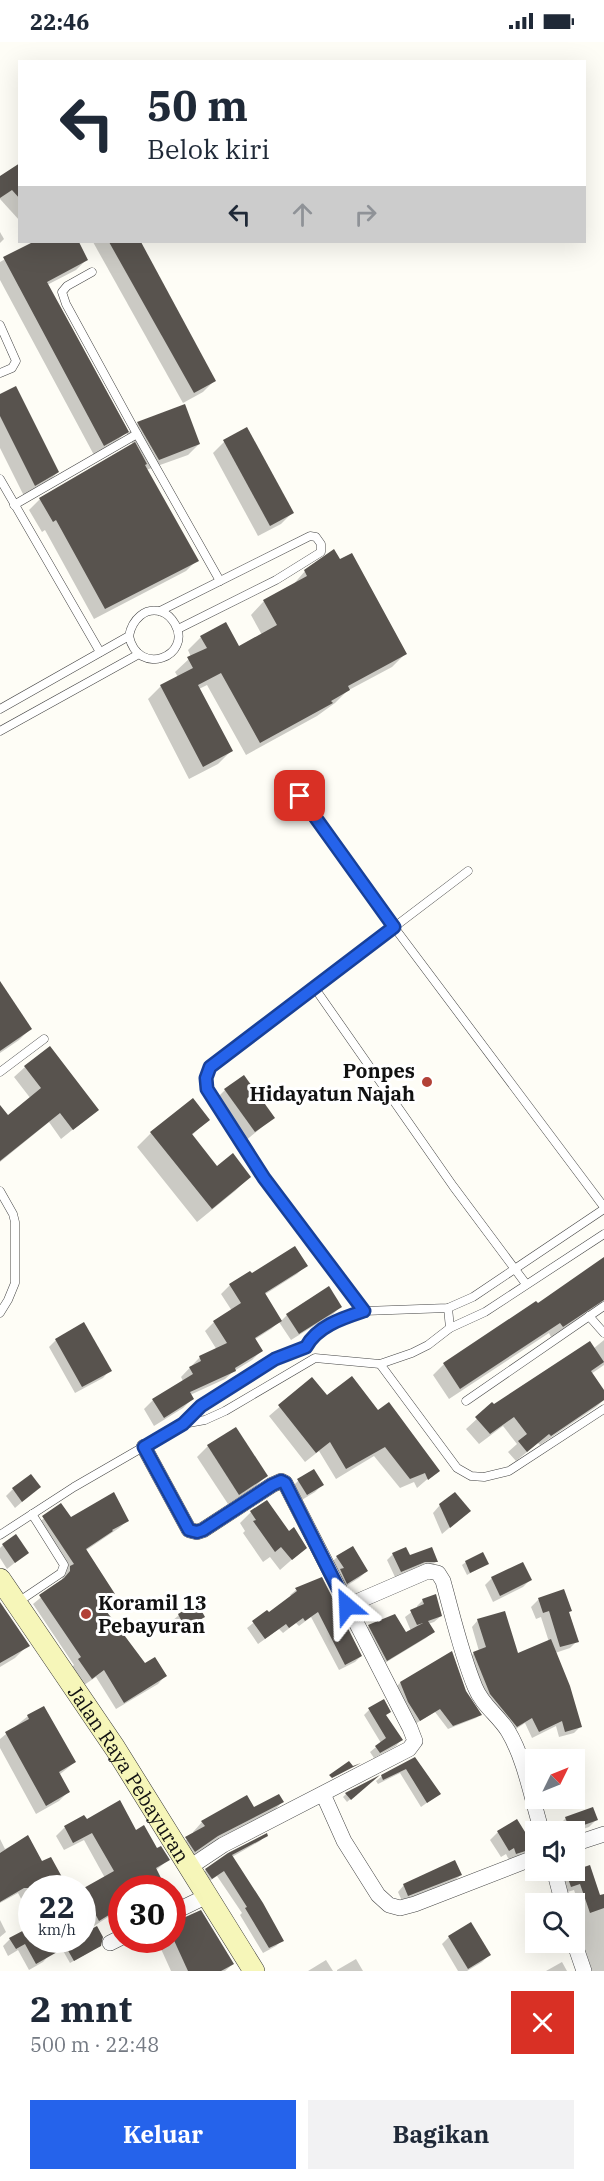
<!DOCTYPE html>
<html lang="id">
<meta charset="utf-8">
<style>
:root{--surface:#fff;--page:#f2f2f3;--text:#1f2937;--muted:#747a83;--accent:#2563eb}
body{margin:0;font-family:"IBM Plex Serif",serif;background:var(--page);color:var(--text);height:100vh;display:flex;flex-direction:column;font-size:22px;white-space:nowrap}
*{box-sizing:border-box;margin:0}
p{font-size:20px;color:var(--muted)}
.icon{flex:none;width:33px;height:33px;fill:none;stroke:currentColor;stroke-width:2;stroke-linecap:round;stroke-linejoin:round}
.map{position:relative;height:1929px;overflow:hidden}
.panel{display:flex;flex-direction:column;background:var(--surface);flex:1}
.panel>*{flex:none}
.guide{position:absolute;left:18px;top:18px;width:568px;height:183px;border-radius:0px;box-shadow:0 6px 24px #0002;background:#fff;color:var(--text);overflow:hidden}
.needle{width:39px;rotate:47deg}
.buttons{position:absolute;left:525px;top:1707px;display:grid;gap:12px}
.buttons a{display:grid;place-items:center;width:60px;height:60px;border-radius:0px;background:var(--surface);box-shadow:0 6px 24px #0002;font-size:30px}
.speed{position:absolute;left:18px;top:1833px;display:flex;gap:12px;font-size:30px;font-weight:700;text-align:center}
.speed>*{display:grid;place-content:center;width:78px;height:78px;border-radius:50%;background:var(--surface);box-shadow:0 6px 24px #0002;line-height:1}
.speed small{font-size:15px;font-weight:400}
.speed .limit{border:9px solid #d22;background:#fff;color:#111}
.pin{position:absolute;display:grid;place-items:center;width:51px;height:51px;color:#fff;margin:-26px;border-radius:12px;box-shadow:0 3px 9px #0006}
.me{position:absolute;width:66px;margin:-33px;rotate:334deg;stroke-linejoin:round;filter:drop-shadow(0 0 4px #0008)}
.turn{display:flex;align-items:center;gap:21px;height:126px;padding:0 30px;font-size:27px}
.turn .icon{width:78px;height:78px;stroke-width:2.5}
.turn b{display:block;font-size:42px;line-height:51px}
.lanes{display:flex;align-items:center;height:57px;padding:0 30px;background:#0003;justify-content:center;gap:30px;direction:ltr}
.lanes .off{opacity:.35}
.round{display:grid;place-items:center;flex:none;width:63px;height:63px;border-radius:0px;background:var(--page)}
.head{display:flex;align-items:center;justify-content:space-between;height:102px;padding:0 30px}
h1{font-size:36px;font-weight:700;line-height:45px}
.action{display:flex;gap:12px;margin-top:auto;padding:12px 30px}
.action a{flex:1;height:69px;border-radius:0px;background:var(--accent);color:#fff;font-size:24px;font-weight:700;line-height:69px;text-align:center}
.action a+a{background:var(--page);color:var(--text)}
.status{display:flex;justify-content:space-between;align-items:center;height:42px;padding:0 30px;background:var(--surface);direction:ltr}
.status svg{height:16px;fill:currentColor}
.map>svg:first-child{display:block}
.shadow{fill:#0003}
.building{fill:#58534e}
.lines{fill:none;stroke-linecap:round;stroke-linejoin:round}
.service-casing{stroke:#444;stroke-width:9}
.minor-casing{stroke:#444;stroke-width:16}
.secondary-casing{stroke:#333;stroke-width:22}
.service{stroke:#fff;stroke-width:8}
.minor{stroke:#fff;stroke-width:15}
.secondary{stroke:#f6f6b9;stroke-width:21}
.route-casing{stroke:#184099;stroke-width:15}
.route{stroke:#2563eb;stroke-width:10}
.poi-dot{fill:#b24137;stroke:#fff;stroke-width:2}
.labels{text-anchor:middle;dominant-baseline:central;stroke-width:6;stroke-linejoin:round;paint-order:stroke}
.poi-label{font-size:20px;font-weight:bold;fill:#111;stroke:#fff;text-anchor:end}
.street-label{font-size:20px;fill:#111;stroke:#fff}
</style>
<div class="status"><b>22:46</b><svg viewBox="0 0 49 12"><path d="M0 12V9h3v3zM5 12V6h3v6zM10 12V3h3v9zM15 12V0h3v12zM26 1h20v11H26zM47 4h2v5h-2z"/></svg></div>
<div class="map">
<svg width="604" height="1929" viewBox="0 0 604 1929">
<rect width="100%" height="100%" fill="#fefdf6"/>
<g class="shadow">
<polygon points="20,122 20,179 0,157 0,136"/>
<polygon points="0,190 4,197 0,201"/>
<polygon points="36,200 77,200 86,218 76,228 47,243 128,391 138,381 199,402 188,413 146,428 197,518 186,529 94,577 45,488 42,490 29,468 40,457 133,403 126,390 117,399 94,413 0,238 0,220"/>
<polygon points="93,200 139,200 214,339 203,350 183,361"/>
<polygon points="0,354 58,430 47,441 24,454 0,406"/>
<polygon points="247,387 292,471 281,482 258,494 213,411 224,400"/>
<polygon points="305,529 405,612 392,625 347,649 335,661 317,674 246,713 207,643 199,647 231,709 218,722 189,737 148,657 161,644 178,635 175,630 191,615 188,608 201,595 239,606 262,593 251,573 264,559 292,544"/>
<polygon points="0,941 30,987 19,998 0,1011"/>
<polygon points="25,1025 97,1068 61,1097 49,1080 0,1120 0,1066 8,1075 31,1057 14,1035"/>
<polygon points="225,1048 273,1076 244,1100 214,1059"/>
<polygon points="208,1078 191,1094 217,1126 249,1135 235,1149 197,1180 137,1105 151,1091"/>
<polygon points="604,1216 604,1260 551,1295 549,1291 449,1357 433,1333 444,1322 537,1263"/>
<polygon points="306,1223 297,1232 264,1253 281,1279 287,1273 329,1246 340,1265 333,1272 291,1298 279,1280 271,1287 254,1298 261,1309 252,1318 234,1329 225,1337 190,1353 192,1357 183,1366 154,1384 144,1367 153,1358 183,1339 181,1335 200,1315 217,1308 205,1289 214,1280 232,1269 221,1252 230,1243 251,1233"/>
<polygon points="56,1298 110,1328 103,1336 75,1351 49,1305"/>
<polygon points="604,1298 604,1323 591,1332 604,1351 604,1358 596,1365 540,1403 538,1401 516,1419 508,1410 517,1402 503,1384 479,1402 466,1387 492,1363 493,1364 593,1307"/>
<polygon points="312,1337 327,1356 377,1370 438,1428 417,1446 414,1440 400,1446 374,1414 336,1437 319,1409 305,1420 269,1374"/>
<polygon points="208,1404 266,1434 255,1445 228,1462 197,1415"/>
<polygon points="298,1439 322,1443 315,1450 300,1459 291,1446"/>
<polygon points="39,1445 15,1466 6,1454 13,1447"/>
<polygon points="440,1463 461,1476 442,1492 433,1471"/>
<polygon points="61,1464 70,1477 127,1479 119,1486 85,1509 113,1552 101,1564 145,1623 165,1634 158,1642 116,1667 96,1635 84,1643 71,1626 74,1623 33,1562 62,1538 63,1534 66,1530 35,1483"/>
<polygon points="251,1470 289,1491 305,1506 280,1528 270,1515 263,1520 243,1491 245,1489 240,1481"/>
<polygon points="3,1503 27,1511 7,1527 0,1516 0,1506"/>
<polygon points="393,1512 409,1515 436,1520 430,1525 418,1525 395,1535 387,1518"/>
<polygon points="337,1515 367,1529 359,1536 340,1548 330,1522"/>
<polygon points="466,1520 487,1522 467,1533 462,1523"/>
<polygon points="492,1536 530,1538 523,1545 493,1560 485,1543"/>
<polygon points="321,1537 361,1614 355,1620 339,1628 311,1575 299,1584 296,1581 283,1591 279,1587 258,1602 247,1586 267,1570 269,1572 292,1555 290,1553 296,1548"/>
<polygon points="563,1549 577,1599 570,1606 555,1611 581,1684 574,1691 559,1695 556,1684 532,1696 525,1681 510,1691 481,1653 467,1617 474,1611 479,1609 472,1585 478,1578 517,1613 549,1600 541,1575 536,1577 531,1565 538,1558"/>
<polygon points="423,1558 441,1574 434,1580 428,1582 433,1590 426,1596 380,1624 363,1590 369,1584 406,1592 411,1589 405,1575 417,1566 417,1564"/>
<polygon points="0,1562 28,1603 15,1616 0,1625"/>
<polygon points="179,1573 203,1575 196,1582 178,1592 171,1580"/>
<polygon points="400,1641 465,1650 480,1673 476,1676 448,1687 435,1670 415,1682 396,1645"/>
<polygon points="369,1668 401,1698 396,1704 374,1716 370,1710 381,1701 364,1673"/>
<polygon points="28,1674 75,1720 59,1733 68,1750 59,1759 36,1772 0,1706 0,1697"/>
<polygon points="414,1717 439,1752 421,1765 400,1731 378,1742 376,1739 382,1734"/>
<polygon points="371,1739 347,1760 343,1755 346,1752"/>
<polygon points="282,1760 273,1770 207,1804 185,1819 177,1806 194,1792 193,1790 202,1780"/>
<polygon points="84,1775 86,1779 136,1790 168,1818 155,1829 164,1846 122,1846 122,1874 119,1868 91,1886 82,1871 82,1849 105,1836 84,1798 64,1808 56,1794 64,1786"/>
<polygon points="566,1776 596,1778 589,1785 574,1790 561,1790 559,1783"/>
<polygon points="517,1779 533,1805 526,1812 509,1818 506,1812 501,1815 490,1798 498,1790"/>
<polygon points="266,1793 260,1799 232,1815 282,1898 276,1904 263,1911 240,1873 242,1871 217,1834 205,1842 200,1834 206,1828"/>
<polygon points="27,1795 41,1821 65,1843 62,1846 32,1846 32,1865 27,1868 18,1851 0,1861 0,1797 5,1807"/>
<polygon points="567,1832 599,1855 604,1853 604,1929 586,1929 574,1898 574,1885 585,1880 574,1848 564,1851 560,1838"/>
<polygon points="461,1833 454,1839 402,1859 398,1850 404,1843"/>
<polygon points="0,1878 6,1890 0,1895"/>
<polygon points="172,1882 233,1922 225,1929 171,1929 157,1898 172,1898"/>
<polygon points="449,1895 489,1913 482,1920 467,1929 458,1929 442,1902"/>
<polygon points="10,1897 42,1898 50,1912 43,1920 29,1928 18,1908 8,1914 3,1904"/>
<polygon points="76,1898 82,1898 100,1904 70,1921 62,1907"/>
<polygon points="356,1917 363,1929 337,1929 337,1928"/>
<polygon points="326,1918 333,1929 308,1929"/>
<polygon points="562,1920 567,1929 546,1929"/>
</g>
<g class="building">
<polygon points="20,121 20,157 12,148 0,156 0,134"/>
<polygon points="33,200 79,200 88,218 47,240 129,390 104,404 3,215"/>
<polygon points="109,200 141,200 216,339 194,351"/>
<polygon points="16,344 59,430 35,444 0,374 0,352"/>
<polygon points="185,362 200,402 159,418 137,380"/>
<polygon points="247,385 294,471 270,484 223,398"/>
<polygon points="135,400 147,422 145,423 199,519 105,567 56,478 53,480 39,456"/>
<polygon points="334,507 340,517 352,511 407,612 348,644 350,648 331,659 333,661 260,701 221,631 198,643 233,709 203,725 160,643 193,626 187,615 207,606 200,594 226,580 239,604 277,583 263,558 307,534 304,528"/>
<polygon points="0,939 32,987 0,1009"/>
<polygon points="50,1004 99,1068 73,1088 60,1071 0,1119 0,1063 8,1073 41,1046 24,1024"/>
<polygon points="244,1033 275,1076 255,1090 224,1047"/>
<polygon points="193,1056 210,1078 192,1092 217,1124 233,1111 251,1135 212,1167 150,1090"/>
<polygon points="295,1204 308,1224 265,1251 282,1279 255,1296 263,1309 235,1326 236,1329 190,1350 194,1357 164,1376 152,1357 193,1332 189,1325 201,1319 199,1314 227,1301 213,1279 241,1261 229,1242 250,1229 252,1231"/>
<polygon points="604,1215 604,1258 563,1285 560,1281 460,1347 443,1321 536,1259 538,1261"/>
<polygon points="329,1244 342,1265 299,1292 286,1272"/>
<polygon points="84,1280 112,1329 82,1345 55,1297"/>
<polygon points="590,1299 604,1320 591,1329 604,1348 604,1358 551,1394 549,1392 527,1410 518,1399 527,1392 514,1375 490,1392 475,1375 492,1360 494,1362"/>
<polygon points="352,1334 378,1368 389,1360 440,1429 428,1438 425,1431 410,1437 385,1405 346,1427 330,1400 316,1411 278,1363 312,1335 327,1353"/>
<polygon points="236,1385 268,1434 239,1453 207,1403"/>
<polygon points="314,1427 324,1443 307,1453 297,1437"/>
<polygon points="31,1432 41,1445 22,1460 12,1446"/>
<polygon points="114,1450 129,1479 112,1488 113,1489 86,1507 115,1552 101,1562 145,1621 155,1615 167,1634 124,1661 104,1628 92,1637 78,1617 81,1615 39,1553 64,1536 70,1529 70,1524 74,1522 42,1474 61,1461 71,1475"/>
<polygon points="455,1450 471,1469 450,1486 439,1462"/>
<polygon points="267,1458 289,1489 294,1485 307,1506 292,1518 281,1505 275,1510 253,1479 256,1478 250,1469"/>
<polygon points="16,1492 29,1511 15,1521 2,1502"/>
<polygon points="353,1504 368,1529 347,1542 340,1527 344,1526 336,1514"/>
<polygon points="406,1505 410,1513 432,1505 438,1520 425,1520 401,1530 392,1511"/>
<polygon points="483,1510 489,1522 470,1531 465,1519"/>
<polygon points="523,1520 532,1538 500,1554 491,1535"/>
<polygon points="322,1535 362,1614 345,1623 318,1570 305,1579 303,1576 289,1586 286,1582 265,1597 252,1579 267,1568 269,1570 297,1549 295,1546"/>
<polygon points="564,1547 572,1569 569,1570 579,1600 560,1605 549,1569 543,1571 538,1556"/>
<polygon points="436,1552 442,1574 428,1579 435,1590 387,1619 368,1583 395,1572 406,1590 423,1581 417,1583 410,1568 424,1562 422,1557"/>
<polygon points="0,1560 30,1604 0,1621"/>
<polygon points="197,1561 205,1575 185,1586 178,1572"/>
<polygon points="505,1569 518,1611 551,1597 570,1644 582,1685 565,1690 562,1679 539,1690 532,1676 517,1685 490,1652 473,1610 486,1605 477,1577"/>
<polygon points="452,1609 466,1649 482,1673 453,1684 440,1667 420,1679 408,1660 400,1640"/>
<polygon points="384,1657 391,1670 386,1673 403,1698 380,1711 375,1704 386,1696 368,1666"/>
<polygon points="44,1664 76,1720 59,1730 70,1750 46,1764 5,1690 29,1677 27,1673"/>
<polygon points="415,1715 441,1752 427,1761 406,1727 383,1738 381,1733"/>
<polygon points="349,1719 353,1724 361,1721 332,1736 329,1733"/>
<polygon points="380,1733 351,1758 345,1751"/>
<polygon points="279,1752 284,1760 218,1794 195,1810 185,1795 205,1784 201,1779 247,1753 254,1765"/>
<polygon points="120,1758 136,1788 144,1783 157,1806 161,1804 170,1818 156,1826 166,1846 122,1846 122,1865 99,1879 82,1847 114,1829 92,1791 73,1801 64,1784 84,1773 87,1777"/>
<polygon points="593,1765 598,1778 570,1788 565,1775"/>
<polygon points="517,1777 535,1806 516,1812 514,1806 509,1809 497,1789"/>
<polygon points="267,1791 268,1794 232,1813 263,1861 284,1899 269,1906 245,1866 247,1865 224,1829 212,1837 205,1827 228,1811"/>
<polygon points="28,1793 42,1819 51,1815 68,1846 24,1846 0,1860 0,1811"/>
<polygon points="455,1818 462,1833 408,1854 403,1842"/>
<polygon points="590,1823 600,1853 604,1852 604,1866 590,1871 580,1842 571,1845 566,1831"/>
<polygon points="201,1868 234,1922 221,1929 188,1929 172,1894 172,1881"/>
<polygon points="471,1880 491,1913 468,1927 448,1894"/>
<polygon points="32,1884 32,1898 82,1898 82,1892 97,1884 103,1895 101,1904 74,1919 66,1905 36,1922 25,1902 16,1907 9,1896"/>
</g>
<g class="lines">
<g class="service-casing">
<g id="service">
<polyline points="92,230 67,244 62,250 66,262 137,392 220,539"/>
<polyline points="0,283 16,319 12,326 0,331"/>
<polyline points="0,437 100,610"/>
<polyline points="14,463 137,392"/>
<polyline points="160,569 310,494 316,495 321,502 321,510 276,538 178,587"/>
<path d="M0,667l129,-73c3,-16 16,-30 33,-24 6,2 10,7 13,12 18,32 -37,54 -46,12"/>
<polyline points="0,689 139,612"/>
<polyline points="300,754 394,885 604,1165"/>
<polyline points="314,945 453,1144 526,1242"/>
<polyline points="0,1030 44,997"/>
<polyline points="0,1149 13,1172 15,1180 15,1241 8,1258 0,1271"/>
<polyline points="448,1266 450,1286"/>
<polyline points="364,1269 264,1136 207,1047 205,1036 210,1025 468,829"/>
<polyline points="589,1274 604,1291"/>
<polyline points="380,1322 457,1426 471,1434 484,1435 509,1429 604,1367"/>
<polyline points="466,1359 604,1264"/>
<polyline points="183,1382 205,1378 225,1369 315,1316 380,1322 412,1311 428,1303 450,1286 485,1270 604,1192"/>
<polyline points="0,1493 74,1445 183,1382 201,1364 275,1317 306,1305 311,1296 335,1279 364,1269 448,1266 473,1255 604,1167"/>
<polyline points="18,1560 61,1531 64,1523 32,1472"/>
</g>
</g>
<g class="minor-casing">
<g id="minor">
<polyline points="144,1405 189,1488 197,1490 203,1488 272,1443 281,1439 285,1441 410,1686 415,1699 409,1707 223,1803 190,1825"/>
<path d="M347,1564l81,-35 10,2 5,8c10,36 18,72 32,106 7,18 23,28 33,44 17,28 24,69 34,101"/>
<polyline points="323,1752 344,1799 378,1853 389,1863 400,1866 415,1862 536,1815"/>
<polyline points="574,1802 604,1792"/>
<polyline points="554,1828 563,1862"/>
<polyline points="172,1871 207,1854"/>
<polyline points="574,1900 584,1929"/>
<polyline points="110,1901 122,1895"/>
</g>
</g>
<g class="secondary-casing">
<g id="secondary">
<path id="s1" d="M0,1537l115,169 139,223"/>
</g>
</g>
<use href="#service" class="service"/>
<use href="#minor" class="minor"/>
<use href="#secondary" class="secondary"/>
</g>
<g class="lines">
<g class="route-casing">
<path id="route" d="M300,754l94,131 -184,140 -4,11 1,11 57,89 100,133c-21,7 -47,15 -58,36l-31,12 -74,47 -18,18 -39,23 45,83 8,2 6,-2 69,-45 9,-4 4,2 62,123"/>
</g>
<use href="#route" class="route"/>
</g>
<g class="poi-dot">
<circle cx="427" cy="1040" r="6"/>
<circle cx="86" cy="1572" r="6"/>
</g>
<g class="labels">
<g class="poi-label">
<text x="415" y="1028">Ponpes<tspan x="415" dy="23">Hidayatun Najah</tspan></text>
<text x="98" y="1560" text-anchor="start">Koramil 13<tspan x="98" dy="23">Pebayuran</tspan></text>
</g>
<g class="street-label">
<text stroke="none"><textPath href="#s1" startOffset="234">Jalan Raya Pebayuran</textPath></text>
</g>
</g>
</svg>
<div class="buttons">
<a><svg class="needle" viewBox="-14 -14 28 28"><path d="M0-13l5 13h-10z" fill="#e53935"/><path d="M0 13l5-13h-10z" fill="#747a83"/></svg></a>
<a><svg class="icon" aria-label="sound" viewBox="0 0 24 24"><path d="M4 9h4l5-4v14l-5-4H4zM17 9q2 3 0 6"/></svg></a>
<a><svg class="icon" aria-label="search" viewBox="0 0 24 24"><circle cx="10" cy="10" r="6"/><path d="M15 15l6 6"/></svg></a>
</div>
<div class="speed"><div>22<small>km/h</small></div><div class="limit">30</div></div>
<div class="pin" style="left:300px;top:754px;background:#d93025"><svg class="icon" aria-label="arrive" viewBox="0 0 24 24"><path d="M6 21V4h12l-3 4 3 4H6"/></svg></div>
<svg class="me" style="left:347px;top:1564px" viewBox="-20 -20 40 40"><path d="M0-17L14 15 0 8-14 15z" fill="#2563eb" stroke="#fff" stroke-width="4"/></svg>
<div class="guide">
<div class="turn"><svg class="icon" aria-label="left" viewBox="0 0 24 24"><path d="M17 20v-9H6M10 6l-5 5 5 5"/></svg><div><b>50 m</b>Belok kiri</div></div>
<div class="lanes"><svg class="icon" aria-label="left" viewBox="0 0 24 24"><path d="M17 20v-9H6M10 6l-5 5 5 5"/></svg><svg class="icon off" aria-label="ahead" viewBox="0 0 24 24"><path d="M12 20V5M6 11l6-6 6 6"/></svg><svg class="icon off" aria-label="right" viewBox="0 0 24 24"><path d="M7 20v-9h11M14 6l5 5-5 5"/></svg></div>
</div>
</div>
<section class="panel">
<div class="head"><div><h1>2 mnt</h1><p>500 m · 22:48</p></div><a class="round" style="background:#d93025;color:#fff"><svg class="icon" aria-label="close" viewBox="0 0 24 24"><path d="M6 6l12 12M18 6L6 18"/></svg></a></div>
<div class="action"><a>Keluar</a><a>Bagikan</a></div>
</section>
